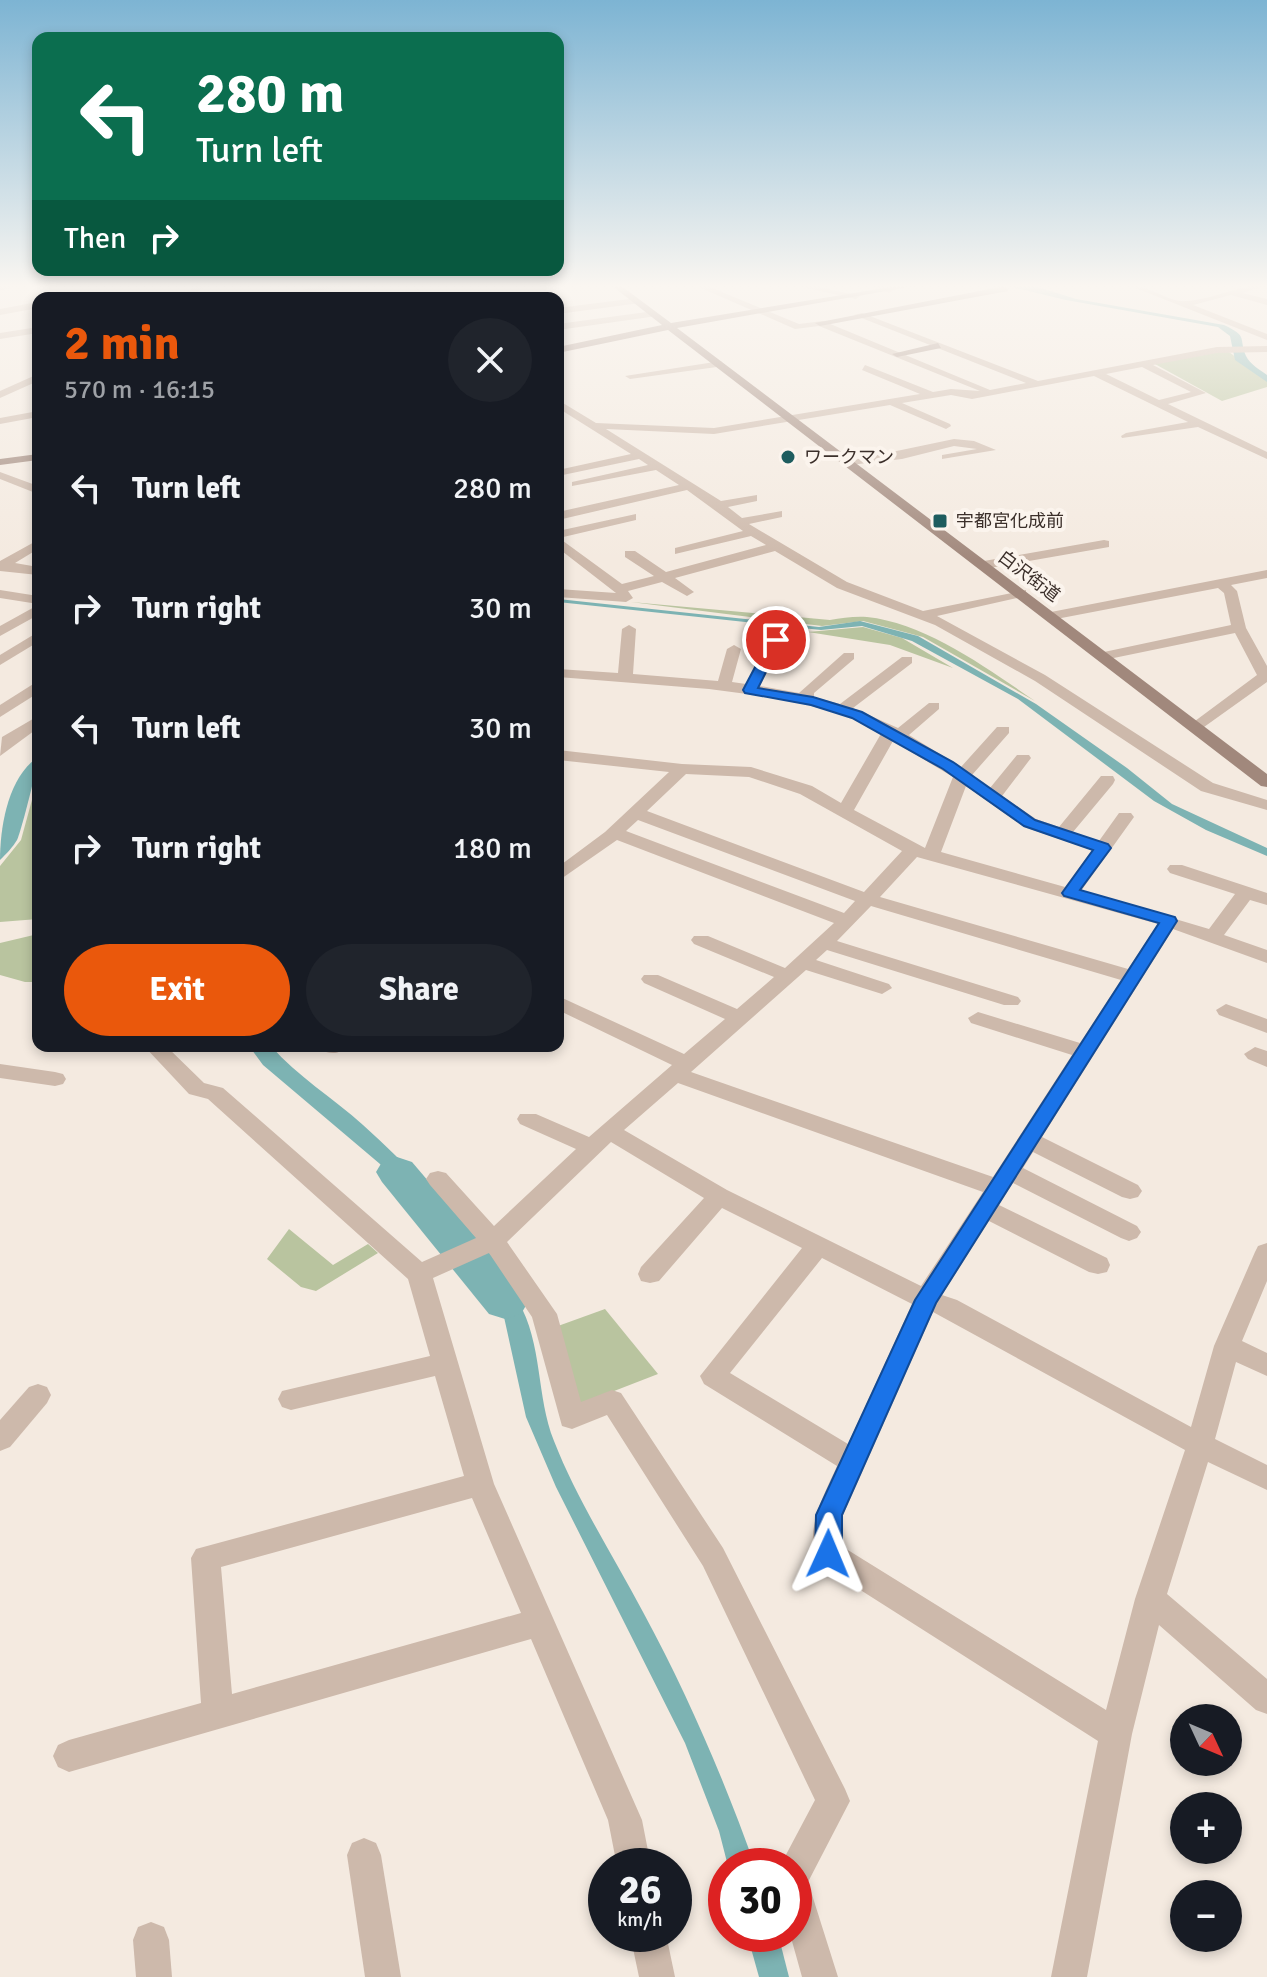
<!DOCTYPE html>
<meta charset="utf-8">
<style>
:root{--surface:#171b24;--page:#20242c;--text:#f1f3f6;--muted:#9ea1a6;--accent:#ea580c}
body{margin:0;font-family:Signika,"Noto Sans JP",sans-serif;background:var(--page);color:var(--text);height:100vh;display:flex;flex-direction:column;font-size:30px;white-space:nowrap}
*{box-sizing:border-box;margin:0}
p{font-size:26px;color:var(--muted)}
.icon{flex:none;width:44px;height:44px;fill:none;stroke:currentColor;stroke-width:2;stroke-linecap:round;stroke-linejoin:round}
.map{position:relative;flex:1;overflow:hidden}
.drawer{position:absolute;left:32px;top:292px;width:532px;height:760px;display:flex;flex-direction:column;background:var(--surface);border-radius:16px;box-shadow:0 4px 12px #0003}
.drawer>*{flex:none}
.banner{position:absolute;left:32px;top:32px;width:532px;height:244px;border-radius:16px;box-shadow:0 4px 12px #0003;background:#0b6e4f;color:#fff;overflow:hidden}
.needle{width:52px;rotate:134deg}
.tools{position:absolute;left:1170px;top:1704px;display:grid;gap:16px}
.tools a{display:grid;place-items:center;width:72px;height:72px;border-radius:50%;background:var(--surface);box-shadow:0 4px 12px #0003;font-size:40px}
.speed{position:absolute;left:588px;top:1848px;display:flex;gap:16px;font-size:40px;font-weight:700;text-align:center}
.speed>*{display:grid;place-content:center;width:104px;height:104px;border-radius:50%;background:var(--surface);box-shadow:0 4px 12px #0003;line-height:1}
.speed small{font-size:20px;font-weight:400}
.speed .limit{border:12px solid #d22;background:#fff;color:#111}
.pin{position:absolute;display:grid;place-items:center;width:68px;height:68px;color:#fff;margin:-34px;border:4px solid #fff;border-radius:50%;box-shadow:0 2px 8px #0007}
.me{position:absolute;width:88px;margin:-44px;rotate:1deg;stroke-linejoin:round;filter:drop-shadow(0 0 6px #0008)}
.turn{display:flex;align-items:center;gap:28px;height:168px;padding:0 32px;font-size:36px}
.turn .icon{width:104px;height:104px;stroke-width:2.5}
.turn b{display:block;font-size:56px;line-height:68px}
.then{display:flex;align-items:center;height:76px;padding:0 32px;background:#0003;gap:16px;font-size:30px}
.round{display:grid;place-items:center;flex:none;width:84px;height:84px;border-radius:42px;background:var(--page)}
.head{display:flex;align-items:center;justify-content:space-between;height:136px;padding:0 32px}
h1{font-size:48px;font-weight:700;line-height:60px;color:var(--accent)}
.action{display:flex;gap:16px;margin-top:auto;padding:16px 32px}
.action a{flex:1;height:92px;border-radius:48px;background:var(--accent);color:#fff;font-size:32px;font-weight:700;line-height:92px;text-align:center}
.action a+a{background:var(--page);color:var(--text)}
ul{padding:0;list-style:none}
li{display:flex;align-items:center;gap:24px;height:120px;padding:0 32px}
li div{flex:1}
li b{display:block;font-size:30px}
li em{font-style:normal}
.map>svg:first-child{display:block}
.green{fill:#b9c49f}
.water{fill:#7db3b3}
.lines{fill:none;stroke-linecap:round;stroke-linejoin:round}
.river{fill:#7db3b3;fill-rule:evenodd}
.street{fill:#cdb9ab;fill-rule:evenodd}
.secondary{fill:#a1887c;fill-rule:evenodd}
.route{fill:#1a73e8;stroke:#114b97;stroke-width:2}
.poi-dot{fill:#1e5d5f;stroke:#fbf4ed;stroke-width:3}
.labels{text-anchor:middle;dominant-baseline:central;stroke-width:8;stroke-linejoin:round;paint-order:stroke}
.far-poi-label{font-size:18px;fill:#3b2f2a;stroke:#fbf4ed;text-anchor:start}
.far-street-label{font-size:18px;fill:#3b2f2a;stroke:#fbf4ed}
</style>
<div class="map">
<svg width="1267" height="1977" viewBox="0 0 1267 1977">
<rect width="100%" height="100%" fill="#f4eae0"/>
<g class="green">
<polygon points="1216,352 1229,352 1267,381 1267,387 1222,401 1155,364"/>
<path d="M631,602l199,18c12,-2 25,-4 37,-3 59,6 121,52 168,84l-112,-64 -60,-16 -41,5z"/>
<polygon points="863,627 902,638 953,668 890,645 808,632"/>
<polygon points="38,778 34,814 38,816 38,919 0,922 0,866 21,840"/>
<polygon points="38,934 38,982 25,982 0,975 0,943"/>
<polygon points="289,1229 333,1265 368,1244 378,1253 316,1291 301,1287 267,1259"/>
<polygon points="605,1309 658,1374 578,1405 558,1326"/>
</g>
<g class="water">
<path d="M1003,285h28l45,14 148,26c25,12 14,12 22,31 4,8 14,14 21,19v7l-32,-22 -5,-24 -12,-9 -152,-27z"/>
<polygon points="558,599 819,627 860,621 918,636 1036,704 1127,768 1172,804 1267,848 1267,856 1206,830 1154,801 1018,699 912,641 862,626 821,630 558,602"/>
<path d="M38,757c0,8 -17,75 -21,83 -4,7 -11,14 -17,20 0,-33 8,-83 38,-103z"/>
<path d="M249,1046h22c26,30 62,52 92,79 51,46 120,117 155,176 25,43 18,95 36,140 23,59 59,114 89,171 44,81 81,167 112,254h-27l-9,-35 -34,-88 -129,-256 -30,-70 -24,-109 -48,-74 -74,-70 -117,-99z"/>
<polygon points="747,1934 778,1934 789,1977 759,1977"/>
</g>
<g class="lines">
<polygon class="river" points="397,1157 412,1162 521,1290 528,1302 521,1314 505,1319 489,1314 382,1182 376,1172 382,1162"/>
<g class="street">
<polygon points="0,285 19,285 0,291"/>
<polygon points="198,285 207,285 188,298 178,298"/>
<polygon points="330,285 351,285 293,295 289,292"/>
<path d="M694,285h11l94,39 24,-3 167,69 36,-7 -172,-68 8,-2 176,68 179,-34 50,-1v6l-50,1 -64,12 53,28 -38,11 99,48v7l-69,-32 -76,11 -1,-2 5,-3 62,-11 -94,-46 -122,23 -21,-4 -49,8 48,21 1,2 -5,3 -56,-24 -176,29 -108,-5 115,72 36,-6v6l-29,6 14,11 40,-7v6l-33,7 98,58 76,29 103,-21v6l-89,20 108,59 168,108 54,17v10l-66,-19 -166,-110 -100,-56 -98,-37 -62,-37 -100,27 19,14 -7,4 -25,-14 -34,9 5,7 -7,4 -68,-5v-8l58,4 -58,-45v-17l78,-17v6l-77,18 63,46 32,-8 -29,-19v-6h10l31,21 100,-27 -15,-9 -76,18v-6l68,-17 -56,-41 -129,30v-8l121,-27 -23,-15 -84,16v-4l76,-17 -9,-6 -81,17v-6l73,-16 -73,-46v-8l38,23 118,5 206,-34 -58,-24 3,-5 68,27 18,-3 29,2 -161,-65 -24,3zM1142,367l49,25 -32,8 -53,-26z"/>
<polygon points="794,285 810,285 860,296 856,299"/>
<polygon points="872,285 883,285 893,290 889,293"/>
<polygon points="990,285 1001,285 1009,289 1005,292"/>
<path d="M1128,285c20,-1 40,18 59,16 27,-2 52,-16 80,-16l-25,8 25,6v6l-36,-10 -38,10 74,29v6z"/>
<polygon points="419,289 422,294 383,298 387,295"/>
<polygon points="106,291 120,298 75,298"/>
<polygon points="637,298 640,303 558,314 558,308"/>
<polygon points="38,302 38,308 0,315 0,309"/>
<polygon points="654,311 657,316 558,330 558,324"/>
<polygon points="38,327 38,333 0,339 0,333"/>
<polygon points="721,361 724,366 630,379 625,376"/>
<polygon points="38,374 38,381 0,398 0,391"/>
<polygon points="38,411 38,417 0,424 0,418"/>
<polygon points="954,439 974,441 996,450 942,459 942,455 977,449 954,446 902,459 850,465 844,462"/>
<polygon points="0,472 38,486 38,494 0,479"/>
<polygon points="38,503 38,511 32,511 32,505"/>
<polygon points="38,540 38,549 15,563 38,567 38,575 0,571 0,561"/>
<polygon points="1104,540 1109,541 1109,547 984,569 977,565 984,561"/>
<polygon points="1267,570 1267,578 1231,585 1237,591 1246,628 1267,666 1267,682 1197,732 1191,730 1191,724 1257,675 1235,633 1104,660 1097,656 1104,652 1231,625 1224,593 1218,588 1051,620 1044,616 1051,612"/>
<polygon points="0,590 38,596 38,604 0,598"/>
<polygon points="38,605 38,615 0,636 0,626"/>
<path d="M629,625l7,4 -3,45 85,7 9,-32 7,-4 7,4 -9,33 14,2 23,-44 7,-4 7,4 -23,46 39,7 45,-40h10v6l-40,34v4l26,7 62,-47h10v6l-59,45 45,20 31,-25h10v6l-30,26 52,32 36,-40h12v6l-37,42 18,13 27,-33h12l2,3 -29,38 34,23 23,8 42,-51h12l2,4 -2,4 -40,48 26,9 20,-28h12l3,4 -53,74 128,38 26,-35 -65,-21 -3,-4 3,-4h12l85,28v12l-17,-5 -26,35 43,15v13l-94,-34 -131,208 96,48 4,6 -4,6 -8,2 -8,-2 -89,-45 -10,16 114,58 4,6 -4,6 -8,3 -8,-3 -108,-55 -14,22 108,53 3,7 -3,7 -9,2 -9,-2 -100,-51 -47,74 15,5 234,127 23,-81 41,-94 3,-6 9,-3v38l-25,60 25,12v23l-31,-14 -21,77 52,26v25l-59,-28 -41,132 100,85v35l-11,-4 -97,-85 -27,109 -45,243h-36l47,-236 -280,-178c-15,-32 6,-68 19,-97l-133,-82 -4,-8 102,-128 -80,-40 -63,73 -9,2 -9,-2 -3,-7 3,-7 63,-69 -93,-56 -104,100 50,72 24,88 31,-12 9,3 102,155 122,241 5,12 -42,81 30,95h-36l-12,-43h4v-68h-14l35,-66 -112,-234 -96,-151 -35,14 -10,-3 -30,-109 -43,-64 -56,25 61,206 148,336 9,46h-34l-9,-46 -77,-181 -462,133 -11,-5 -5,-11 5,-11 11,-5 132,-37 -10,-145 5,-9 268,-73 -29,-100 -144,34 -9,-3 -4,-8 4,-8 148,-35 -22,-77 -200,-180 -19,-5 -45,-48h22l38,37 19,5 199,174 54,-24 -46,-53 -4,-6 4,-6 8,-2 8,2 48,53 82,-77 -56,-25 -3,-5 3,-5h16l53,23 83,-72 -114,-55v-14l126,58 41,-35 -81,-36 -3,-4 3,-4h14l79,34 37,-32 -80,-33 -3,-4 3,-4h14l77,32 49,-45 -217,-83 -59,41v-14l47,-35 64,-60 -111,-12v-10l124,14 69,3 61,19 29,17 41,-71 -31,-15 -65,-18 -77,-10 -151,-12v-8l60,4 4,-44zM893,741l60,36 -28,71 -71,-38zM686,774l63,3 51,17 102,57 -38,41 -217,-81zM966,786l58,41 68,23 -27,37 -124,-35zM638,820l217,81 -11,12 -218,-82zM917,857l241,67 -30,45 -248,-72zM871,906l250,74 -41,63 -102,-31 -10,6 3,5 101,32 -79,122 -302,-105 115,-102 76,24 10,-6 -3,-4 -73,-24 11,-10 177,55h14l3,-4 -3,-4 -181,-56zM678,1083l305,109 -62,94 -194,-96 -103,-60zM822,1258l90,46 -64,140 -118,-71zM933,1312l252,138 -50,149 -29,111 -263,-163v-32zM472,1498l49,115 -289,81 -11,-127z"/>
<polygon points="38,632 38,642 0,665 0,655"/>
<polygon points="38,681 38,693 0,717 0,705"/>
<polygon points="38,716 38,728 0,756 2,737"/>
<polygon points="1226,1004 1267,1019 1267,1033 1219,1015 1216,1010"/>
<path d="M323,1046h22c-5,8 -11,8 -19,6z"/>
<polygon points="1255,1047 1267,1051 1267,1067 1248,1059 1244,1054"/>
<polygon points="0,1064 55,1072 63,1074 66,1079 63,1084 55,1086 0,1078"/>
<polygon points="38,1384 47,1387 51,1395 47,1403 10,1447 0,1451 0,1420 29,1387"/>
<polygon points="364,1838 376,1843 381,1855 401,1977 365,1977 347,1855 352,1843"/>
<polygon points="151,1922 164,1927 169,1940 172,1977 136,1977 133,1940 138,1927"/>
<polygon points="630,1934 666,1934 675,1977 639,1977"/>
</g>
<g class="secondary">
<polygon points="611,285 620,285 671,323 903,285 920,285 677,328 1267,774 1267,787 1261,786 668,330 558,353 558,347 662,325"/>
<polygon points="1005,286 1008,291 820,326 815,323"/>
<polygon points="938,343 941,348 897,357 892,354"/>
<polygon points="38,454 38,460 0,465 0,459"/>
</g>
</g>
<linearGradient id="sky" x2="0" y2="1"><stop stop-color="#7db4d3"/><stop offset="0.51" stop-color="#faf6f1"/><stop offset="1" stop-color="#faf6f1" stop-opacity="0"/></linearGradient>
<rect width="1267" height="561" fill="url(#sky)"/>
<polygon class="route" points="771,637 782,640 758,688 813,697 862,712 953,762 1035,820 1108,844 1111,848 1080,890 1175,917 1177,921 936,1303 842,1515 842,1554 838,1563 828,1566 819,1563 815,1554 816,1515 915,1300 1159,923 1064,896 1062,893 1093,850 1024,826 943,769 852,718 811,705 745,693 743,690"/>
<g class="poi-dot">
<circle cx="788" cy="457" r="8"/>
<rect x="932" y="513" width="16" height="16" rx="4"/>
</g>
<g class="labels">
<g class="far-poi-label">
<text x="804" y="457">ワークマン</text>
<text x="956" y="521">宇都宮化成前</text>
</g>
<g class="far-street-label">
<text transform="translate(1029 576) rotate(37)">白沢街道</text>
</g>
</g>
</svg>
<div class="tools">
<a><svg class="needle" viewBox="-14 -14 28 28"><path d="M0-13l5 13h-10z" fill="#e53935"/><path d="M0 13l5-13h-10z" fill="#9ea1a6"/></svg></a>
<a>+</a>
<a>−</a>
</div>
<div class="speed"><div>26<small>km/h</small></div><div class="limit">30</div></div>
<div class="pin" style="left:776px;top:640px;background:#d93025"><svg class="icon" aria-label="arrive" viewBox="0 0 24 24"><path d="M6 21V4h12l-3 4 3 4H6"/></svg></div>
<svg class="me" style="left:828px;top:1554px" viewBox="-20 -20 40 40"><path d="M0-17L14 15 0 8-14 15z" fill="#1a73e8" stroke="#fff" stroke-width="4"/></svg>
<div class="banner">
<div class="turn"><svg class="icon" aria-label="left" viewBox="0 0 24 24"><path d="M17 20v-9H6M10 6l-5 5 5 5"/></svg><div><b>280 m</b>Turn left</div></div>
<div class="then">Then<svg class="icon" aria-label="right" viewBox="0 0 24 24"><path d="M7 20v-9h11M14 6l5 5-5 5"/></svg></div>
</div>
<section class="drawer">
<div class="head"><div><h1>2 min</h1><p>570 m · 16:15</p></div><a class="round"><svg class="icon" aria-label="close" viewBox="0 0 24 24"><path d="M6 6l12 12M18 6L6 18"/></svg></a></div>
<ul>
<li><svg class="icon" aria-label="left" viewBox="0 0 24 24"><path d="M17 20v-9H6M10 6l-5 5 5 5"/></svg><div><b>Turn left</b></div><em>280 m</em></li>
<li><svg class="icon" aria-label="right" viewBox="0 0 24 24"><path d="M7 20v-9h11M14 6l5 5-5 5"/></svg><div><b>Turn right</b></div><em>30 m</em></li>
<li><svg class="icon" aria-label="left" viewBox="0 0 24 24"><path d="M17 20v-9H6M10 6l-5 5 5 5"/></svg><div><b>Turn left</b></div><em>30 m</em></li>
<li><svg class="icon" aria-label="right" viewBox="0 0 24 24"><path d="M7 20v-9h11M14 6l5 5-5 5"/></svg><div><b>Turn right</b></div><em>180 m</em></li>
</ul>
<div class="action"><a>Exit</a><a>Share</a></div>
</section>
</div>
